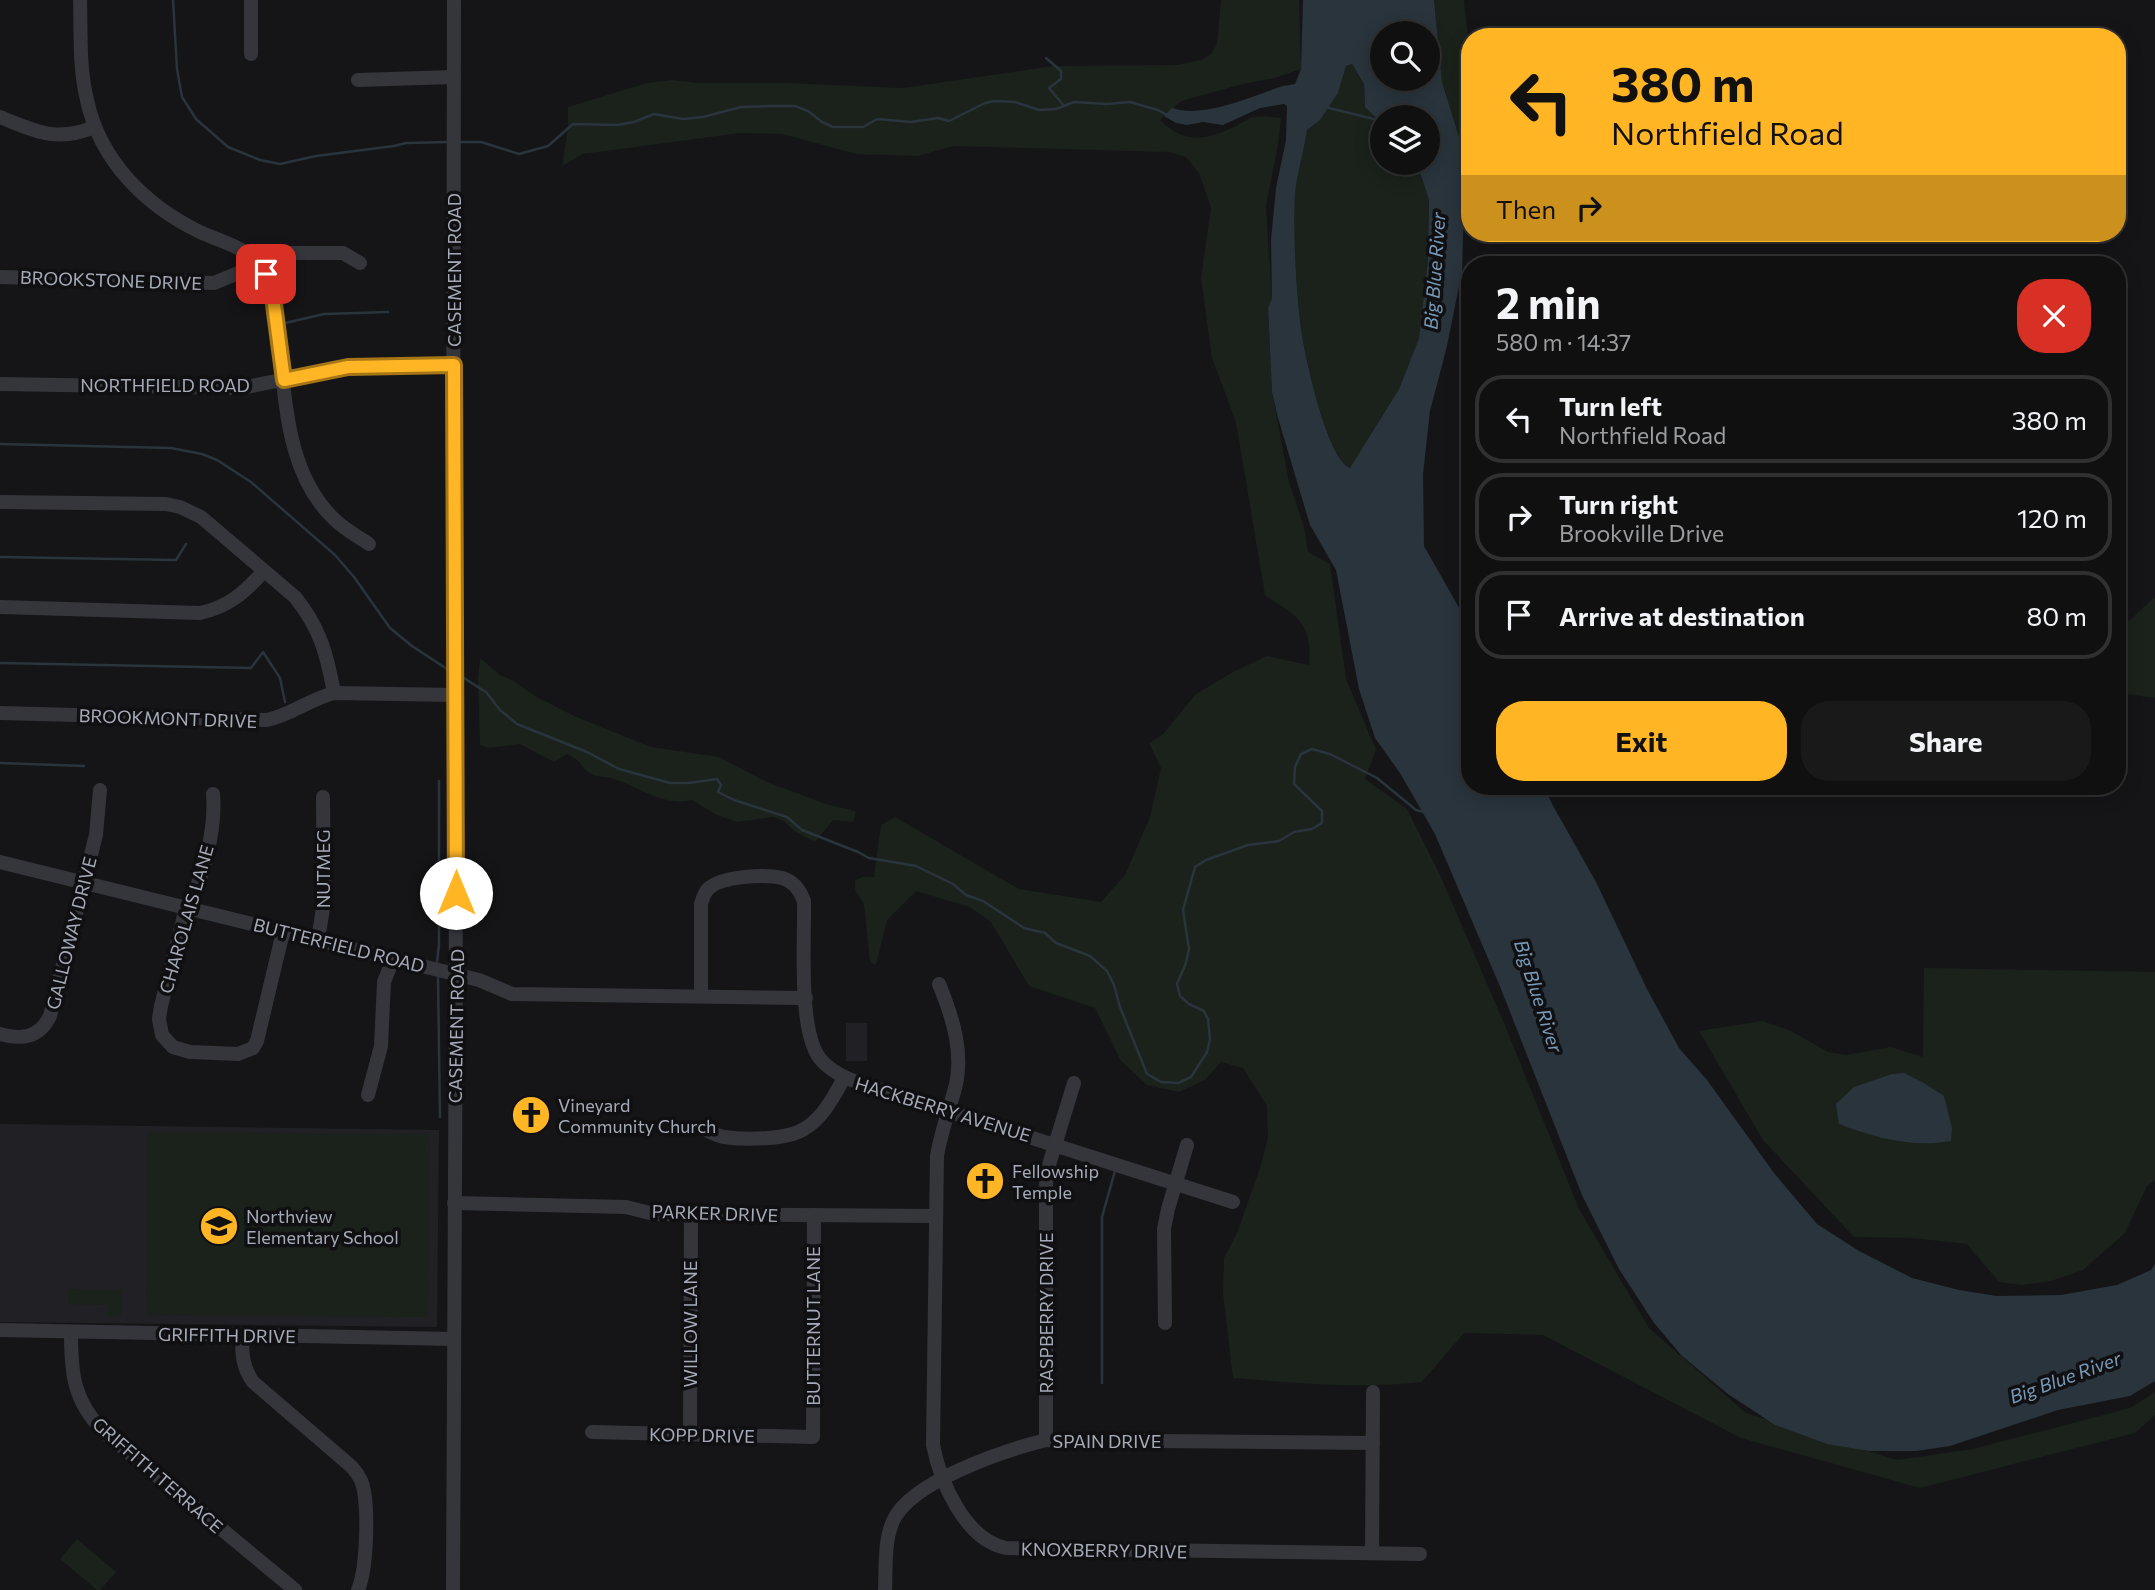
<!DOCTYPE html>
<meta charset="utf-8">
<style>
:root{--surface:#101011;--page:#19191a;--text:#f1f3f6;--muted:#9c9d9f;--line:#303031;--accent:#ffb524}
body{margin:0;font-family:Commissioner,sans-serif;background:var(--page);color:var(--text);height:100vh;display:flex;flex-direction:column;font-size:26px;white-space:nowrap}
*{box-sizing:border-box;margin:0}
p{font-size:23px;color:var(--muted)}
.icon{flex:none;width:38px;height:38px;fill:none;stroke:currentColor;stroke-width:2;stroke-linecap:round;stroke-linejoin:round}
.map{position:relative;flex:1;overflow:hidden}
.details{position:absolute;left:1461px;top:256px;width:665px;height:539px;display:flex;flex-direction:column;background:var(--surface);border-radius:28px;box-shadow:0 4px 18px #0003,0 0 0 2px var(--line)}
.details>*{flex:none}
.guide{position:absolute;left:1461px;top:28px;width:665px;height:214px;border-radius:28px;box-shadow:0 4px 18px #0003,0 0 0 2px var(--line);background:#ffb524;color:#111;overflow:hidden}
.tools{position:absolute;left:1370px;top:21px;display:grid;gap:14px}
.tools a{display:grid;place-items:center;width:70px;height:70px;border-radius:50%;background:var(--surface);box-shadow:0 4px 18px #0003,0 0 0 2px var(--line);font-size:35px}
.pin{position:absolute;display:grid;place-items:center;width:60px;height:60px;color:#fff;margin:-30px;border-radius:14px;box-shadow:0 4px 10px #0006}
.me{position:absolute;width:77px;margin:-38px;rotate:0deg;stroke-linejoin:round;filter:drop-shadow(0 0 5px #0008)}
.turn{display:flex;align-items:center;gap:24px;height:147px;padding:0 35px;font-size:32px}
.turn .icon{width:91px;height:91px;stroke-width:2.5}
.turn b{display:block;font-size:49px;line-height:60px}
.then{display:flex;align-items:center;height:66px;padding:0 35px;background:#0003;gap:14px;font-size:26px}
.round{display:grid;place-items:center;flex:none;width:74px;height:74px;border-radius:28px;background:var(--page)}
.overview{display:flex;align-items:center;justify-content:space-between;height:119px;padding:0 35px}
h1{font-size:42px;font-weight:700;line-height:52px}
.action{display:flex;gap:14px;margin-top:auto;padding:14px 35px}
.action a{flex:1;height:80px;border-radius:28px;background:var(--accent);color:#111;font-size:28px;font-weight:700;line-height:80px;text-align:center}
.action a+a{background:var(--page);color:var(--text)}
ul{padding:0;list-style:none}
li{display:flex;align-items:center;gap:21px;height:88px;margin:0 14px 10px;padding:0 21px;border:4px solid var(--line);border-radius:28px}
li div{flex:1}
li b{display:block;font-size:26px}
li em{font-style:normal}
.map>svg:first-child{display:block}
.built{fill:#212024}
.green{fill:#1a221b}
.water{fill:#29343c;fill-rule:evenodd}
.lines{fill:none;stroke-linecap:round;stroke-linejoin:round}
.stream{stroke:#29343c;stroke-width:2.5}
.minor{stroke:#35363c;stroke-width:14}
.route-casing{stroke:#a67617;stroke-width:18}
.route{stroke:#ffb524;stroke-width:12}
.labels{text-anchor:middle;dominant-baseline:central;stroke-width:7;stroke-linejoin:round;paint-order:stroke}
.street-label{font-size:18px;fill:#a5abb8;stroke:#101012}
.poi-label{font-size:18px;fill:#a5abb8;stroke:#101012;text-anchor:start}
.water-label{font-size:19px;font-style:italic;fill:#789ab7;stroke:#101012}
</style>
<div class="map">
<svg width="2155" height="1590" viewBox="0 0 2155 1590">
<rect width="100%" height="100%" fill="#151517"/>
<g class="built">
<rect x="846" y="1023" width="21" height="38"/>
<polygon points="0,1124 439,1130 437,1327 0,1322"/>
</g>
<g class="green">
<path d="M1221,0h78l2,69 -26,9 -32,6 -55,15 -8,3 -20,18c25,24 44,21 74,7 6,-3 13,-8 19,-10 8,-2 19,0 28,1l-3,27 -12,61 6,92 -4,10 4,84 17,90 15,45 4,25 22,12 16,115 30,71 -11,29 42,30 33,66 64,148 75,186 70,119 97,85 151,47 76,-11 142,-37 17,-5 23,-15v23l-20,18 -215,55 -179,-50 -198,-103 -79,-2 -42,49c-63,7 -125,1 -189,-4l-10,-85 1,-35 13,-25 23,-65 8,-30 -1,-32 -24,-38 -22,-6 -16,18 -26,12 -32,-7 -26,-24 -26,-53 -66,-22 -38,-64 -21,-15 -54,-16 -29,29 -11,45 -6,-3 -6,-58 -9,-14v-10l8,-3h11l7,-52 14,-8 124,72 82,13 24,-27 25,-58 11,-49 -12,-25 14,-9 33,-40 37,-22 34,-16 42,9c4,-43 -12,-48 -44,-70l-29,-173 -24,-64 -11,-80 10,-70 -12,-35 -13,-16 -17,-5 -215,-6 -37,10 -60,-2 -75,-20 -42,-1 -157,21 -21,12 6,-38v-21l79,-24 26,-3 25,3h88l117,5 150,-22 124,-1 24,-5 10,-6 6,-10z"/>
<path d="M1434,0h30c4,42 13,94 4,135l-8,5 -18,-58z"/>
<path d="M1352,64l12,20 1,23 17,17v39h35l12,37 -1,60 -9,78 -20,51 -48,79c-25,-10 -46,-112 -50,-139 -5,-40 -8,-95 -6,-135 2,-21 9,-42 12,-64l13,-10 18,-27 8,-27z"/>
<polygon points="2155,597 2155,698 2120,693 2118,690 2118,631"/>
<path d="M480,658l20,17 14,6 21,15 39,20 77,31 68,10 50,26 60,22 27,6 -3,11 -20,-2 -18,22 -21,-11 -10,-10 -11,-4 -36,5 -20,-7 -25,-15c-29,7 -52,-13 -78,-21 -7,-3 -16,-1 -22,-5 -11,-5 -10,-14 -25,-20l-13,8 -34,-18 -31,4 -9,-3 -2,-65z"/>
<polygon points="1924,968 2155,972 2155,1180 2147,1186 2125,1233 2083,1270 2051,1281 2022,1285 1999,1282 1967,1244 1913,1238 1854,1237 1763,1140 1699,1031 1762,1021 1791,1031 1828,1052 1846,1055 1891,1047 1923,1057"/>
<polygon points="147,1132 430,1134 428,1317 146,1315"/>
<polygon points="68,1289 122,1290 122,1316 108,1316 108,1305 68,1304"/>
<polygon points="77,1539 116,1572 100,1590 97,1590 60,1559"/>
</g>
<g class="water">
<path d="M1303,0h131l8,82 21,68 1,54 -2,68 -15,74 -17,65 -7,63 1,72 46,81v159h74l8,18 44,78 51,107 32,59 28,32 67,93 43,51 42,27 53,27 47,12 38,6 64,-1 56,-10 34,-15 4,-6v117l-25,15 -72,14 -108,36 -34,5h-47l-42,-7 -52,-19 -47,-31 -46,-38 -28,-33 -35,-54 -37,-74 -81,-206 -66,-155 -35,-61 -25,-35 -16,-49 -23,-119 -26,-45 -32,-107 -6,-26 -4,-84 4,-10 -1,-58 5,-52 10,-48 1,-34 -3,-2 -24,4 -37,17 -20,-3 -16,3 -11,-2 -12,-7 8,-8c32,11 80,-12 111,-22l12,-2 6,-15zM1428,33v46h-46v-46zM1352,64l12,20 1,23 17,17v-7h46v46h-11l12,37 -1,60 -9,78 -20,51 -49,79c-24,-11 -45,-112 -49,-139 -5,-40 -8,-95 -6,-135 2,-21 9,-42 12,-64l13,-10 18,-27 8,-27z"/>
<path d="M1904,1073l18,9 22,14 8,32 -1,13c-38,7 -76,-3 -112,-17l-3,-20 18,-17 38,-13z"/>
</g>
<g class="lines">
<g class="stream">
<polyline points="173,0 177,69 182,97 196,119 228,147 260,160 280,164 316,156 394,146 406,143 449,142"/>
<polyline points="1046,58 1061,71 1061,79 1049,88 1064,106"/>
<polyline points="1325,107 1382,121"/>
<polyline points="459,142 481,142 519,154 548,146 573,124 617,125 634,122 654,114 683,119 703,117 741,107 772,106 795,106 808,111 822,122 833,127 863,127 877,119 911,122 938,118 949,121 985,103 994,101 1015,102 1039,110 1056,109 1074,102 1107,104 1130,102 1158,110 1167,115"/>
<polyline points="281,324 324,314 388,312"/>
<polyline points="0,444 171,448 202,454 217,460 251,482 335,555 354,577 390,628 412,646 447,669"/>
<polyline points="0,557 176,560 186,544"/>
<polyline points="0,663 251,668 263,652 280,678 285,702"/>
<polyline points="459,675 486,692 500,710 517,724 587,752 619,769 670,783 689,783 717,779 721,785 718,792 734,800 787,817 802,830 858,852 869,858 916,866 953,884 966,895 983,901 1024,928 1045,933 1056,943 1090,956 1107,971 1114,985 1120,1007 1147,1074 1161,1082 1178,1083 1191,1077 1207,1052 1210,1039 1208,1019 1204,1011 1189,1004 1180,996 1177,984 1186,963 1189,949 1183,910 1195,867 1206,860 1248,845 1279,841 1294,832 1312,829 1322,823 1322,811 1294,784 1295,767 1301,754 1312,749 1330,754 1377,778 1416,810 1424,812"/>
<polyline points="0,763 84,766"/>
<polyline points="437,962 439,945 439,781"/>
<polyline points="438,977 440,1117"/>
<polyline points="1102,1383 1102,1217 1115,1171"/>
</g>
<g class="minor">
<path d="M80,0c1,33 -1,68 7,100 13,61 59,106 113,132 24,11 52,16 66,42 9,18 9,41 12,62 8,62 7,136 56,183 10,10 23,17 35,25"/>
<polyline points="251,0 251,54"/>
<polyline points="358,80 454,77"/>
<path d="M0,117c35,14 56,26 94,10"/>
<polyline points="0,277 214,283 287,253 343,253 360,263"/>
<polyline points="0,384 241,388 348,367 454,365"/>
<path d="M0,502l166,2 14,3 21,10 94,80c25,31 32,57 39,96"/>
<path d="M0,607l200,6c28,-6 44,-20 63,-41"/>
<path d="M0,713l267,7c24,-5 43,-21 67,-27l121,2"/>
<path d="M213,794c3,33 -9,86 -27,114l-25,98 -2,13 3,16 11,12 17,5 48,2 15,-6 4,-7 26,-109"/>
<polyline points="0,862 479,980 512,994 806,998"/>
<polyline points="318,940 324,902 323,797"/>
<path d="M939,984c14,34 26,71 15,108 -6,21 -13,41 -17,64l-4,289c7,36 32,95 73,103l414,6"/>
<path d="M701,996v-92c2,-6 3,-11 7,-15 13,-13 57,-15 74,-11 11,3 18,12 22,23 1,37 -7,134 18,160 14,15 34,21 53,27l358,114"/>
<path d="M0,1034c22,6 39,4 50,-18l46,-181 4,-45"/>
<polyline points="368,1095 381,1046 384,982 393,959"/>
<path d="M704,1129c6,3 13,7 20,8 20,3 63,3 80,-8 19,-11 30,-33 40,-51"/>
<polyline points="454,1203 626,1207 654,1214 935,1216"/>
<polyline points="1165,1323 1164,1229 1168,1209 1187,1145"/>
<polyline points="0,1330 454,1339"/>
<path d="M71,1332c0,41 2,68 32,99l192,159"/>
<path d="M242,1335c0,19 0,31 11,47l99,85c6,7 11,15 12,24 4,23 3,78 -6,99"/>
<polyline points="592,1432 813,1437 814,1215"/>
<polyline points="690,1434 691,1214"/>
<polyline points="1046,1440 1046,1184 1048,1168 1074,1083"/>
<polyline points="1372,1553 1373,1392"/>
<polyline points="453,1590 456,974 453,573 454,0"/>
<path d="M885,1590c1,-22 -1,-49 8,-69 18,-40 113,-71 153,-81l327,3"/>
</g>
</g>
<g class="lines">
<g class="route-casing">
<polyline id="route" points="266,274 273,297 284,380 348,367 454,365 456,893"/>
</g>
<use href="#route" class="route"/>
</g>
<defs>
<g id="church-disc" transform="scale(2.0125)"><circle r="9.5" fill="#ffb524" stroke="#101012"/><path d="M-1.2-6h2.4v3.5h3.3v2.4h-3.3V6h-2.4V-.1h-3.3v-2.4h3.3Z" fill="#111"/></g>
<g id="school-disc" transform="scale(2.0125)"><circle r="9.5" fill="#ffb524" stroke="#101012"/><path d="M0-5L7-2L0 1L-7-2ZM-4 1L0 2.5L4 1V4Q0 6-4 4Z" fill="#111"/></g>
</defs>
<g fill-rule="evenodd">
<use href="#church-disc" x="531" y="1115"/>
<use href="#church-disc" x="985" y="1181"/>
<use href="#school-disc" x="219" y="1226"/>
</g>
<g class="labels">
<g class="street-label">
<text transform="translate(454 270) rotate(-90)">CASEMENT ROAD</text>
<text transform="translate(111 280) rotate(2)">BROOKSTONE DRIVE</text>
<text x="165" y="385">NORTHFIELD ROAD</text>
<text transform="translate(168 718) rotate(2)">BROOKMONT DRIVE</text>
<text transform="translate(323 869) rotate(-90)">NUTMEG</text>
<text transform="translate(186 919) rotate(-74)">CHAROLAIS LANE</text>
<text transform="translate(71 933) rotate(-76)">GALLOWAY DRIVE</text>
<text transform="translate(339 945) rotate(14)">BUTTERFIELD ROAD</text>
<text transform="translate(456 1026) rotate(-89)">CASEMENT ROAD</text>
<text transform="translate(943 1109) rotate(17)">HACKBERRY AVENUE</text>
<text transform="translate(715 1213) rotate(2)">PARKER DRIVE</text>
<text transform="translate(1046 1313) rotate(-90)">RASPBERRY DRIVE</text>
<text transform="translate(690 1324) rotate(-90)">WILLOW LANE</text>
<text transform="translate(813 1326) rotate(-90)">BUTTERNUT LANE</text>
<text transform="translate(227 1335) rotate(1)">GRIFFITH DRIVE</text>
<text transform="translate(702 1435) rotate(1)">KOPP DRIVE</text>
<text x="1107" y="1441">SPAIN DRIVE</text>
<text transform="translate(158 1475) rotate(41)">GRIFFITH TERRACE</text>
<text transform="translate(1104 1550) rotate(1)">KNOXBERRY DRIVE</text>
</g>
<g class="poi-label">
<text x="558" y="1105">Vineyard<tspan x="558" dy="21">Community Church</tspan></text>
<text x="1012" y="1171">Fellowship<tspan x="1012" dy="21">Temple</tspan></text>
<text x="246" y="1216">Northview<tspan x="246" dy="21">Elementary School</tspan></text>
</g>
<g class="water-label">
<text transform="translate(1434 271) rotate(-86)">Big Blue River</text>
<text transform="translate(1539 996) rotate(72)">Big Blue River</text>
<text transform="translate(2065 1377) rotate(-20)">Big Blue River</text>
</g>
</g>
</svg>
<div class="tools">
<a><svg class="icon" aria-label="search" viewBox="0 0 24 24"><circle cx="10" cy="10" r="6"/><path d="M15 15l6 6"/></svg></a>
<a><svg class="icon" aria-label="layers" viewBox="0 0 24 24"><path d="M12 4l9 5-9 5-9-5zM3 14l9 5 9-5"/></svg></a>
</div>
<div class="pin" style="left:266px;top:274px;background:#d93025"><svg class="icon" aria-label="arrive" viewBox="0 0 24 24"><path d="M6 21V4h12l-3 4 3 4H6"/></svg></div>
<svg class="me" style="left:456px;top:893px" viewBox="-20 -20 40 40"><circle r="19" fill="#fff"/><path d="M0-13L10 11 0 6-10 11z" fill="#ffb524"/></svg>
<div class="guide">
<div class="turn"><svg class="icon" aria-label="left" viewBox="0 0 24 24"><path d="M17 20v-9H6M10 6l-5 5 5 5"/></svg><div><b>380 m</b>Northfield Road</div></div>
<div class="then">Then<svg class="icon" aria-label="right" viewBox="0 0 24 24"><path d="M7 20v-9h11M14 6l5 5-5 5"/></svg></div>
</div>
<section class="details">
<div class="overview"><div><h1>2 min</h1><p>580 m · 14:37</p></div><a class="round" style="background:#d93025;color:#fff"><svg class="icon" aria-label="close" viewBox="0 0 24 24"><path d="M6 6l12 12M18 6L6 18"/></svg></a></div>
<ul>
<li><svg class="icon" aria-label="left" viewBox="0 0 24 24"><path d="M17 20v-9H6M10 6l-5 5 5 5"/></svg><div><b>Turn left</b><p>Northfield Road</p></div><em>380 m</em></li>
<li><svg class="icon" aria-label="right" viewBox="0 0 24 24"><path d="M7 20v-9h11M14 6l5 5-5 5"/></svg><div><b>Turn right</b><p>Brookville Drive</p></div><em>120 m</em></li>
<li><svg class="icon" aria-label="arrive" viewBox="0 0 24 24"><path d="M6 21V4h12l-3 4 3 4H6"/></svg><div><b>Arrive at destination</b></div><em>80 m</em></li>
</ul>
<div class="action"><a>Exit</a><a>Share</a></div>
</section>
</div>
